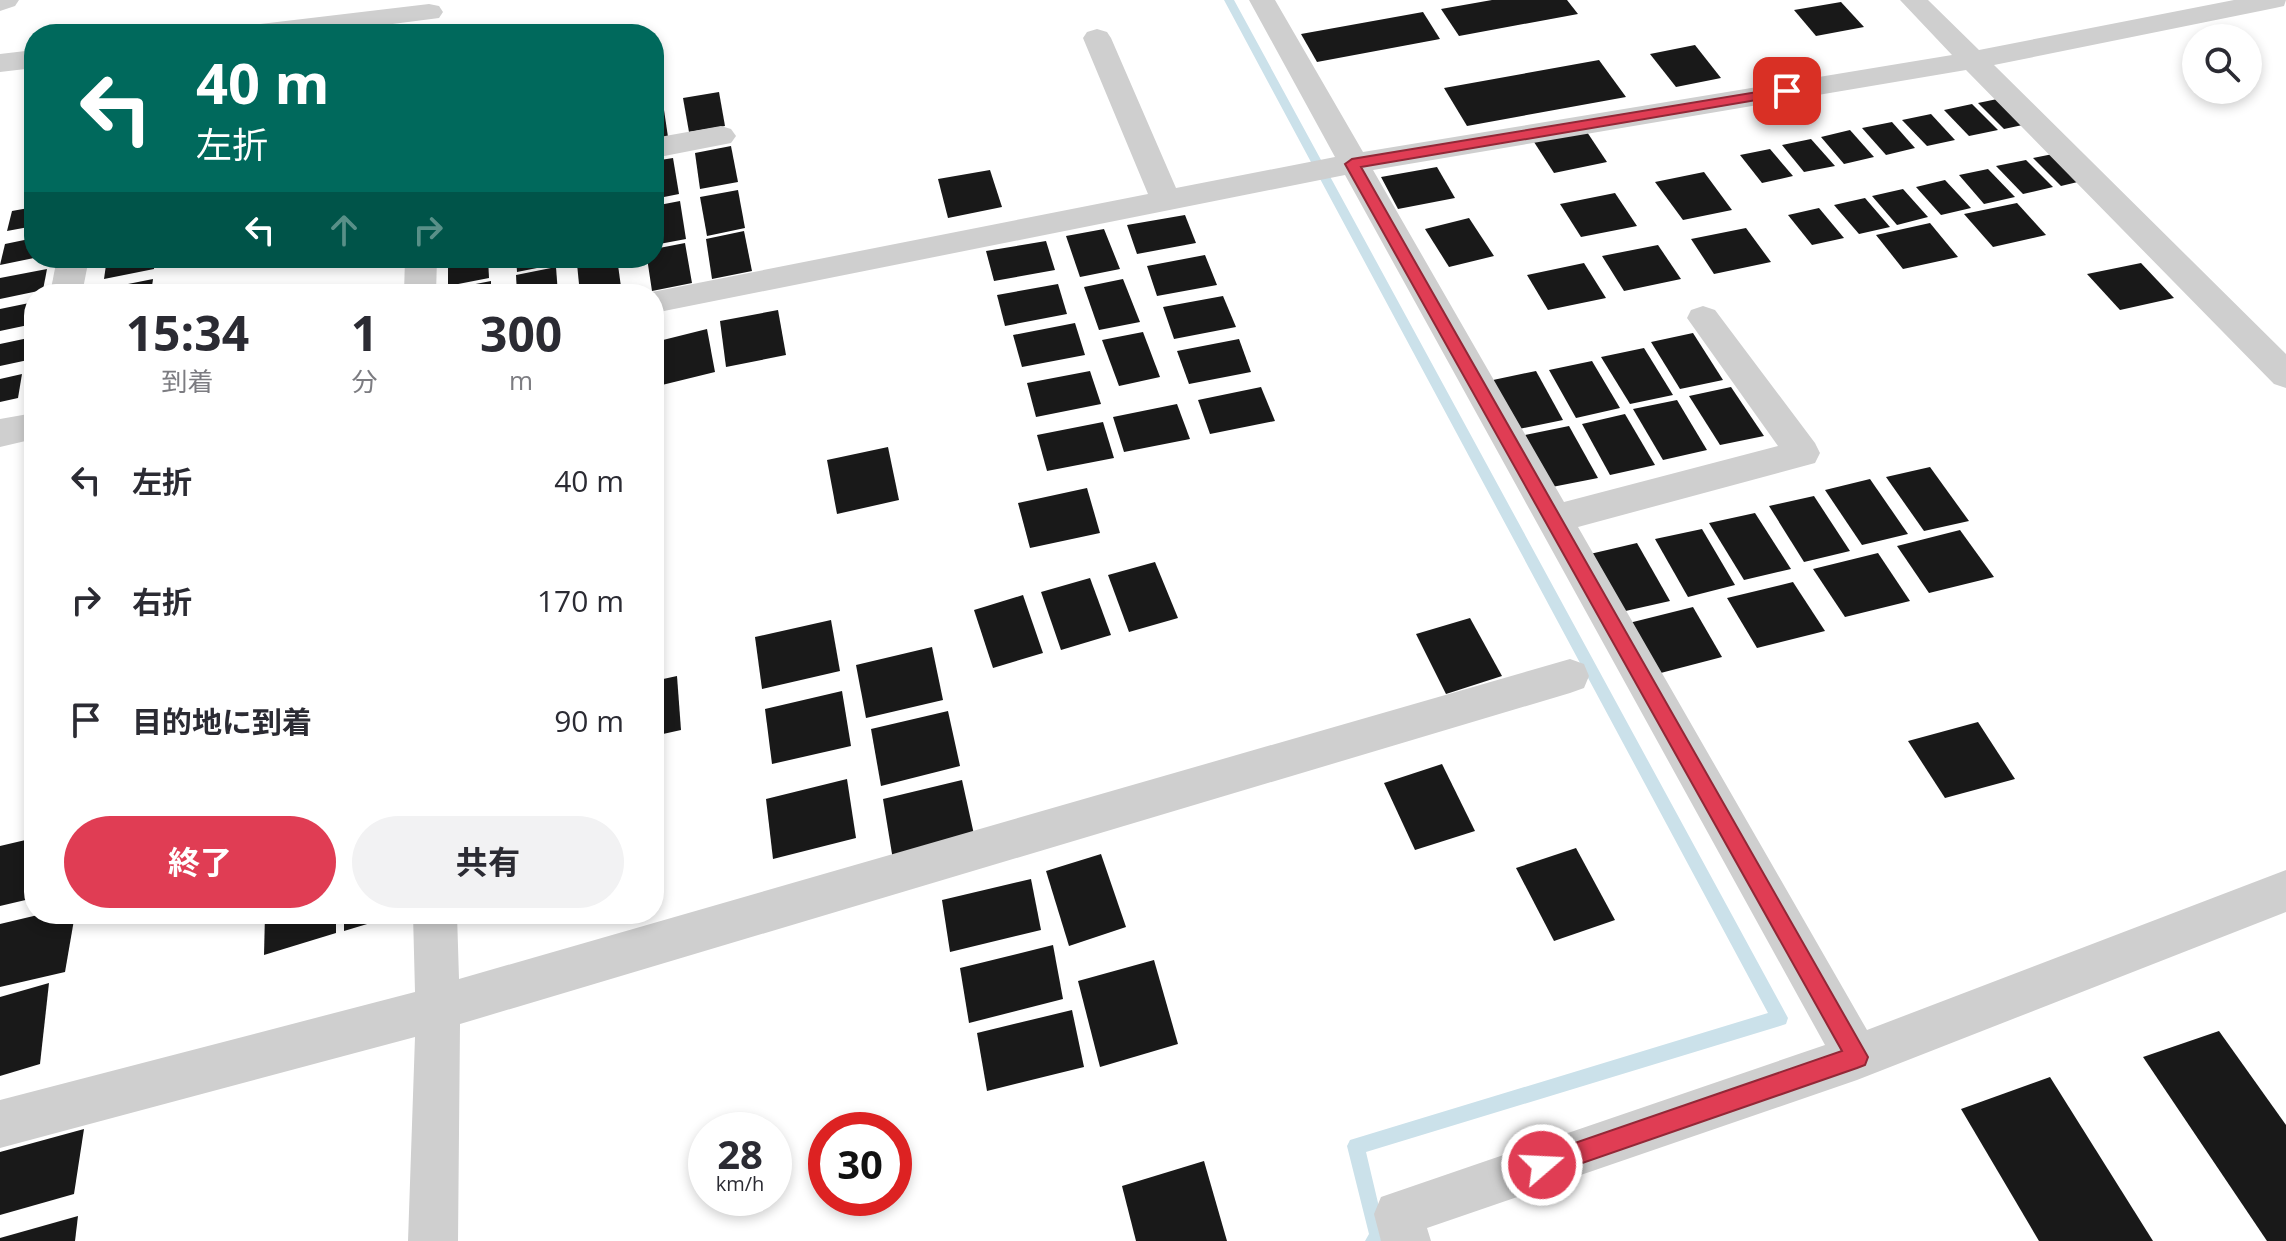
<!DOCTYPE html>
<html lang="ja">
<meta charset="utf-8">
<style>
:root{--surface:#fff;--page:#f2f2f3;--text:#2b2b33;--muted:#7c7c81;--accent:#e03d54}
body{margin:0;font-family:"Open Sans","Noto Sans JP",sans-serif;background:var(--page);color:var(--text);height:100vh;display:flex;flex-direction:column;font-size:30px;white-space:nowrap}
*{box-sizing:border-box;margin:0}
p{font-size:26px;color:var(--muted)}
.icon{flex:none;width:44px;height:44px;fill:none;stroke:currentColor;stroke-width:2;stroke-linecap:round;stroke-linejoin:round}
.map{position:relative;flex:1;overflow:hidden}
.sheet{position:absolute;left:24px;top:284px;width:640px;height:640px;display:flex;flex-direction:column;background:var(--surface);border-radius:32px;box-shadow:0 4px 12px #0003}
.sheet>*{flex:none}
.top-card{position:absolute;left:24px;top:24px;width:640px;height:244px;border-radius:32px;box-shadow:0 4px 12px #0003;background:#00695c;color:#fff;overflow:hidden}
.buttons{position:absolute;left:2182px;top:24px;display:grid;gap:16px}
.buttons a{display:grid;place-items:center;width:80px;height:80px;border-radius:50%;background:var(--surface);box-shadow:0 4px 12px #0003;font-size:40px}
.speed{position:absolute;left:688px;top:1112px;display:flex;gap:16px;font-size:40px;font-weight:700;text-align:center}
.speed>*{display:grid;place-content:center;width:104px;height:104px;border-radius:50%;background:var(--surface);box-shadow:0 4px 12px #0003;line-height:1}
.speed small{font-size:20px;font-weight:400}
.speed .limit{border:12px solid #d22;background:#fff;color:#111}
.pin{position:absolute;display:grid;place-items:center;width:68px;height:68px;color:#fff;margin:-34px;border-radius:16px;box-shadow:0 4px 12px #0006}
.me{position:absolute;width:88px;margin:-44px;rotate:71deg;stroke-linejoin:round;filter:drop-shadow(0 0 6px #0008)}
.turn{display:flex;align-items:center;gap:28px;height:168px;padding:0 40px;font-size:36px}
.turn .icon{width:104px;height:104px;stroke-width:2.5}
.turn b{display:block;font-size:56px;line-height:68px}
.lanes{display:flex;align-items:center;height:76px;padding:0 40px;background:#0003;justify-content:center;gap:40px;direction:ltr}
.lanes .off{opacity:.35}
.eta{display:flex;justify-content:space-evenly;align-items:center;height:136px;text-align:center}
.eta b{font-size:48px;font-weight:700;line-height:56px}
.primary-button{display:flex;gap:16px;margin-top:auto;padding:16px 40px}
.primary-button a{flex:1;height:92px;border-radius:48px;background:var(--accent);color:#fff;font-size:32px;font-weight:700;line-height:92px;text-align:center}
.primary-button a+a{background:var(--page);color:var(--text)}
ul{padding:0;list-style:none}
li{display:flex;align-items:center;gap:24px;height:120px;padding:0 40px}
li div{flex:1}
li b{display:block;font-size:30px}
li em{font-style:normal}
.map>svg:first-child{display:block}
.lines{fill:none;stroke-linecap:round;stroke-linejoin:round}
.stream{fill:#cbe1ea;fill-rule:evenodd}
.building{fill:#191919}
.minor{fill:#cfcfcf;fill-rule:evenodd}
.route{fill:#e03d54;stroke:#922837;stroke-width:2}
</style>
<div class="map">
<svg width="2286" height="1241" viewBox="0 0 2286 1241">
<rect width="100%" height="100%" fill="#fff"/>
<g class="lines">
<polygon class="stream" points="1224,0 1234,0 1788,1018 1786,1024 1780,1026 1366,1152 1387,1241 1365,1241 1369,1234 1347,1146 1350,1140 1768,1013"/>
</g>
<g class="building">
<polygon points="1492,0 1567,0 1578,14 1459,36 1441,9"/>
<polygon points="1841,2 1864,27 1816,36 1794,10"/>
<polygon points="1423,12 1440,39 1317,62 1301,34"/>
<polygon points="1695,45 1721,78 1676,87 1650,54"/>
<polygon points="1599,60 1626,97 1467,126 1444,88"/>
<polygon points="719,92 725,126 689,132 683,98"/>
<polygon points="2007,97 2032,123 2004,129 1978,103"/>
<polygon points="663,103 668,137 654,139 654,104"/>
<polygon points="1972,104 1998,130 1969,136 1944,110"/>
<polygon points="1931,114 1955,140 1927,146 1902,120"/>
<polygon points="1892,122 1915,148 1886,155 1862,128"/>
<polygon points="1850,130 1874,157 1844,164 1821,137"/>
<polygon points="1587,132 1607,162 1554,173 1534,142"/>
<polygon points="1811,139 1835,166 1804,172 1782,145"/>
<polygon points="731,146 738,182 700,189 695,153"/>
<polygon points="1770,149 1793,176 1762,183 1740,155"/>
<polygon points="2063,152 2090,179 2061,186 2033,158"/>
<polygon points="673,158 679,194 654,199 654,161"/>
<polygon points="2026,160 2053,187 2023,194 1996,166"/>
<polygon points="1437,167 1455,198 1398,209 1381,177"/>
<polygon points="1988,169 2015,197 1984,204 1959,175"/>
<polygon points="990,170 1002,207 948,218 938,179"/>
<polygon points="1704,172 1732,210 1683,220 1655,182"/>
<polygon points="1945,180 1971,208 1941,215 1916,187"/>
<polygon points="1903,189 1928,217 1897,225 1872,196"/>
<polygon points="738,190 745,228 707,236 700,197"/>
<polygon points="1615,193 1637,226 1581,237 1560,204"/>
<polygon points="1865,198 1890,227 1859,234 1834,205"/>
<polygon points="680,201 686,239 654,245 654,206"/>
<polygon points="2017,203 2046,235 1993,247 1964,214"/>
<polygon points="34,207 34,226 7,231 12,211"/>
<polygon points="1819,208 1844,238 1812,245 1788,215"/>
<polygon points="1185,215 1196,243 1137,254 1127,225"/>
<polygon points="1469,218 1494,256 1449,267 1425,229"/>
<polygon points="1930,223 1958,257 1903,269 1876,235"/>
<polygon points="1746,228 1771,262 1714,274 1691,239"/>
<polygon points="1104,229 1120,269 1080,277 1066,236"/>
<polygon points="744,231 752,271 712,279 706,239"/>
<polygon points="34,238 34,258 0,265 5,244"/>
<polygon points="1046,241 1055,270 994,281 986,251"/>
<polygon points="685,243 692,283 652,291 647,258 654,258 654,249"/>
<polygon points="1658,245 1681,279 1624,291 1602,256"/>
<polygon points="1205,255 1217,285 1157,296 1147,266"/>
<polygon points="107,258 155,258 154,269 104,279"/>
<polygon points="448,258 488,258 489,278 448,286"/>
<polygon points="516,258 557,258 557,264 517,272"/>
<polygon points="609,258 617,258 622,294 580,294 577,264"/>
<polygon points="1584,263 1606,298 1548,310 1527,275"/>
<polygon points="2141,263 2174,298 2120,310 2087,274"/>
<polygon points="556,267 558,294 517,294 516,275"/>
<polygon points="47,269 43,290 0,299 0,278"/>
<polygon points="153,279 151,294 102,294 103,289"/>
<polygon points="1123,279 1140,322 1099,330 1084,287"/>
<polygon points="491,281 491,294 450,294 450,289"/>
<polygon points="1058,284 1067,314 1005,326 997,295"/>
<polygon points="1223,296 1236,327 1174,339 1163,307"/>
<polygon points="34,302 33,324 0,331 0,309"/>
<polygon points="778,310 786,355 726,367 720,321"/>
<polygon points="1075,323 1085,355 1022,367 1013,335"/>
<polygon points="707,329 715,372 662,385 655,342"/>
<polygon points="1143,332 1160,377 1119,386 1102,340"/>
<polygon points="1693,333 1723,380 1680,389 1651,342"/>
<polygon points="33,337 28,360 0,366 0,344"/>
<polygon points="1239,339 1251,372 1189,384 1177,351"/>
<polygon points="1644,348 1673,395 1630,404 1601,357"/>
<polygon points="1592,361 1620,408 1576,418 1549,370"/>
<polygon points="1090,371 1101,404 1036,417 1027,383"/>
<polygon points="1536,371 1563,420 1519,429 1493,380"/>
<polygon points="22,374 18,398 0,402 0,379"/>
<polygon points="1261,387 1275,421 1210,434 1198,400"/>
<polygon points="1731,387 1764,436 1720,445 1689,396"/>
<polygon points="1677,400 1707,450 1663,460 1633,409"/>
<polygon points="1177,404 1190,439 1124,452 1113,417"/>
<polygon points="1625,414 1655,465 1610,475 1582,424"/>
<polygon points="1103,422 1114,458 1047,471 1037,435"/>
<polygon points="1569,426 1598,478 1552,487 1525,435"/>
<polygon points="888,447 899,500 837,514 827,460"/>
<polygon points="1930,467 1969,521 1924,531 1886,477"/>
<polygon points="1870,479 1908,534 1862,545 1825,490"/>
<polygon points="1087,488 1100,533 1030,548 1018,503"/>
<polygon points="1814,496 1850,551 1804,562 1769,506"/>
<polygon points="1755,513 1791,569 1744,580 1709,523"/>
<polygon points="1702,529 1735,585 1688,597 1655,539"/>
<polygon points="1960,530 1994,577 1929,593 1897,546"/>
<polygon points="1637,543 1670,601 1621,612 1590,554"/>
<polygon points="1878,553 1910,601 1845,617 1813,569"/>
<polygon points="1155,562 1178,618 1129,632 1108,575"/>
<polygon points="1090,578 1111,635 1061,650 1041,592"/>
<polygon points="1793,582 1825,631 1757,648 1727,598"/>
<polygon points="1023,595 1043,653 993,668 974,610"/>
<polygon points="1693,607 1722,657 1653,675 1625,624"/>
<polygon points="1470,618 1502,676 1446,694 1416,634"/>
<polygon points="831,620 840,671 762,689 755,637"/>
<polygon points="932,647 943,700 866,718 856,665"/>
<polygon points="33,657 34,692 25,694"/>
<polygon points="677,676 681,730 654,736 654,681"/>
<polygon points="842,691 851,746 772,764 765,709"/>
<polygon points="948,711 960,766 881,786 871,729"/>
<polygon points="1978,722 2015,779 1945,798 1908,741"/>
<polygon points="1442,764 1475,831 1415,850 1384,783"/>
<polygon points="847,779 856,838 773,859 766,799"/>
<polygon points="962,780 975,839 893,860 883,799"/>
<polygon points="34,838 34,898 0,906 0,846"/>
<polygon points="1576,848 1615,920 1554,941 1516,868"/>
<polygon points="1101,854 1126,927 1069,946 1046,871"/>
<polygon points="1031,879 1041,930 950,952 942,900"/>
<polygon points="42,914 75,914 65,972 0,987 0,924"/>
<polygon points="265,914 336,914 336,933 264,955"/>
<polygon points="344,914 397,914 397,915 344,931"/>
<polygon points="1053,945 1063,999 969,1023 960,968"/>
<polygon points="1154,960 1178,1044 1100,1067 1078,981"/>
<polygon points="49,983 40,1064 0,1076 0,997"/>
<polygon points="1072,1010 1084,1067 987,1091 977,1033"/>
<polygon points="2219,1031 2286,1125 2286,1241 2267,1241 2143,1057"/>
<polygon points="2050,1077 2153,1241 2039,1241 1961,1109"/>
<polygon points="84,1129 74,1194 0,1215 0,1152"/>
<polygon points="1204,1161 1227,1241 1136,1241 1122,1186"/>
<polygon points="78,1216 75,1241 0,1241 0,1238"/>
</g>
<g class="lines">
<g class="minor">
<polygon points="0,0 19,0 15,6 0,11"/>
<polygon points="1249,0 1275,0 1363,152 1952,55 1900,0 1928,0 1979,50 2234,0 2286,0 2284,6 2275,8 1994,65 2286,354 2286,388 2274,384 1966,70 1373,170 1564,502 1778,446 1687,318 1691,310 1703,306 1715,310 1815,443 1820,453 1815,463 1578,527 1867,1030 2286,870 2286,912 1857,1080 1427,1228 1431,1241 1381,1241 1374,1214 1381,1197 1825,1045 1345,175 654,313 654,294 642,294 1148,194 1083,38 1087,32 1097,29 1107,32 1111,38 1176,188 1335,157"/>
<polygon points="429,4 439,6 443,12 439,18 315,34 230,34 234,28 244,26"/>
<polygon points="34,50 34,68 0,72 0,54"/>
<polygon points="721,126 731,129 736,136 731,143 654,158 654,138"/>
<polygon points="57,258 89,258 82,294 50,294"/>
<polygon points="405,258 437,258 436,294 404,294"/>
<polygon points="34,413 34,439 0,447 0,419"/>
<polygon points="1570,659 1584,664 1589,676 1584,688 1570,693 460,1024 458,1241 408,1241 415,1037 0,1148 0,1100 415,992 413,914 457,914 459,979"/>
</g>
</g>
<polygon class="route" points="1787,87 1794,91 1792,94 1361,167 1868,1057 1865,1065 1857,1068 1542,1177 1534,1173 1530,1165 1534,1157 1842,1051 1345,164 1352,159"/>
</svg>
<div class="buttons">
<a><svg class="icon" aria-label="search" viewBox="0 0 24 24"><circle cx="10" cy="10" r="6"/><path d="M15 15l6 6"/></svg></a>
</div>
<div class="speed"><div>28<small>km/h</small></div><div class="limit">30</div></div>
<div class="pin" style="left:1787px;top:91px;background:#d93025"><svg class="icon" aria-label="arrive" viewBox="0 0 24 24"><path d="M6 21V4h12l-3 4 3 4H6"/></svg></div>
<svg class="me" style="left:1542px;top:1165px" viewBox="-20 -20 40 40"><circle r="17" fill="#e03d54" stroke="#fff" stroke-width="3"/><path d="M0-11L8 9 0 5-8 9z" fill="#fff"/></svg>
<div class="top-card">
<div class="turn"><svg class="icon" aria-label="left" viewBox="0 0 24 24"><path d="M17 20v-9H6M10 6l-5 5 5 5"/></svg><div><b>40 m</b>左折</div></div>
<div class="lanes"><svg class="icon" aria-label="left" viewBox="0 0 24 24"><path d="M17 20v-9H6M10 6l-5 5 5 5"/></svg><svg class="icon off" aria-label="ahead" viewBox="0 0 24 24"><path d="M12 20V5M6 11l6-6 6 6"/></svg><svg class="icon off" aria-label="right" viewBox="0 0 24 24"><path d="M7 20v-9h11M14 6l5 5-5 5"/></svg></div>
</div>
<section class="sheet">
<div class="eta">
<div><b>15:34</b><p>到着</p></div>
<div><b>1</b><p>分</p></div>
<div><b>300</b><p>m</p></div>
</div>
<ul>
<li><svg class="icon" aria-label="left" viewBox="0 0 24 24"><path d="M17 20v-9H6M10 6l-5 5 5 5"/></svg><div><b>左折</b></div><em>40 m</em></li>
<li><svg class="icon" aria-label="right" viewBox="0 0 24 24"><path d="M7 20v-9h11M14 6l5 5-5 5"/></svg><div><b>右折</b></div><em>170 m</em></li>
<li><svg class="icon" aria-label="arrive" viewBox="0 0 24 24"><path d="M6 21V4h12l-3 4 3 4H6"/></svg><div><b>目的地に到着</b></div><em>90 m</em></li>
</ul>
<div class="primary-button"><a>終了</a><a>共有</a></div>
</section>
</div>
